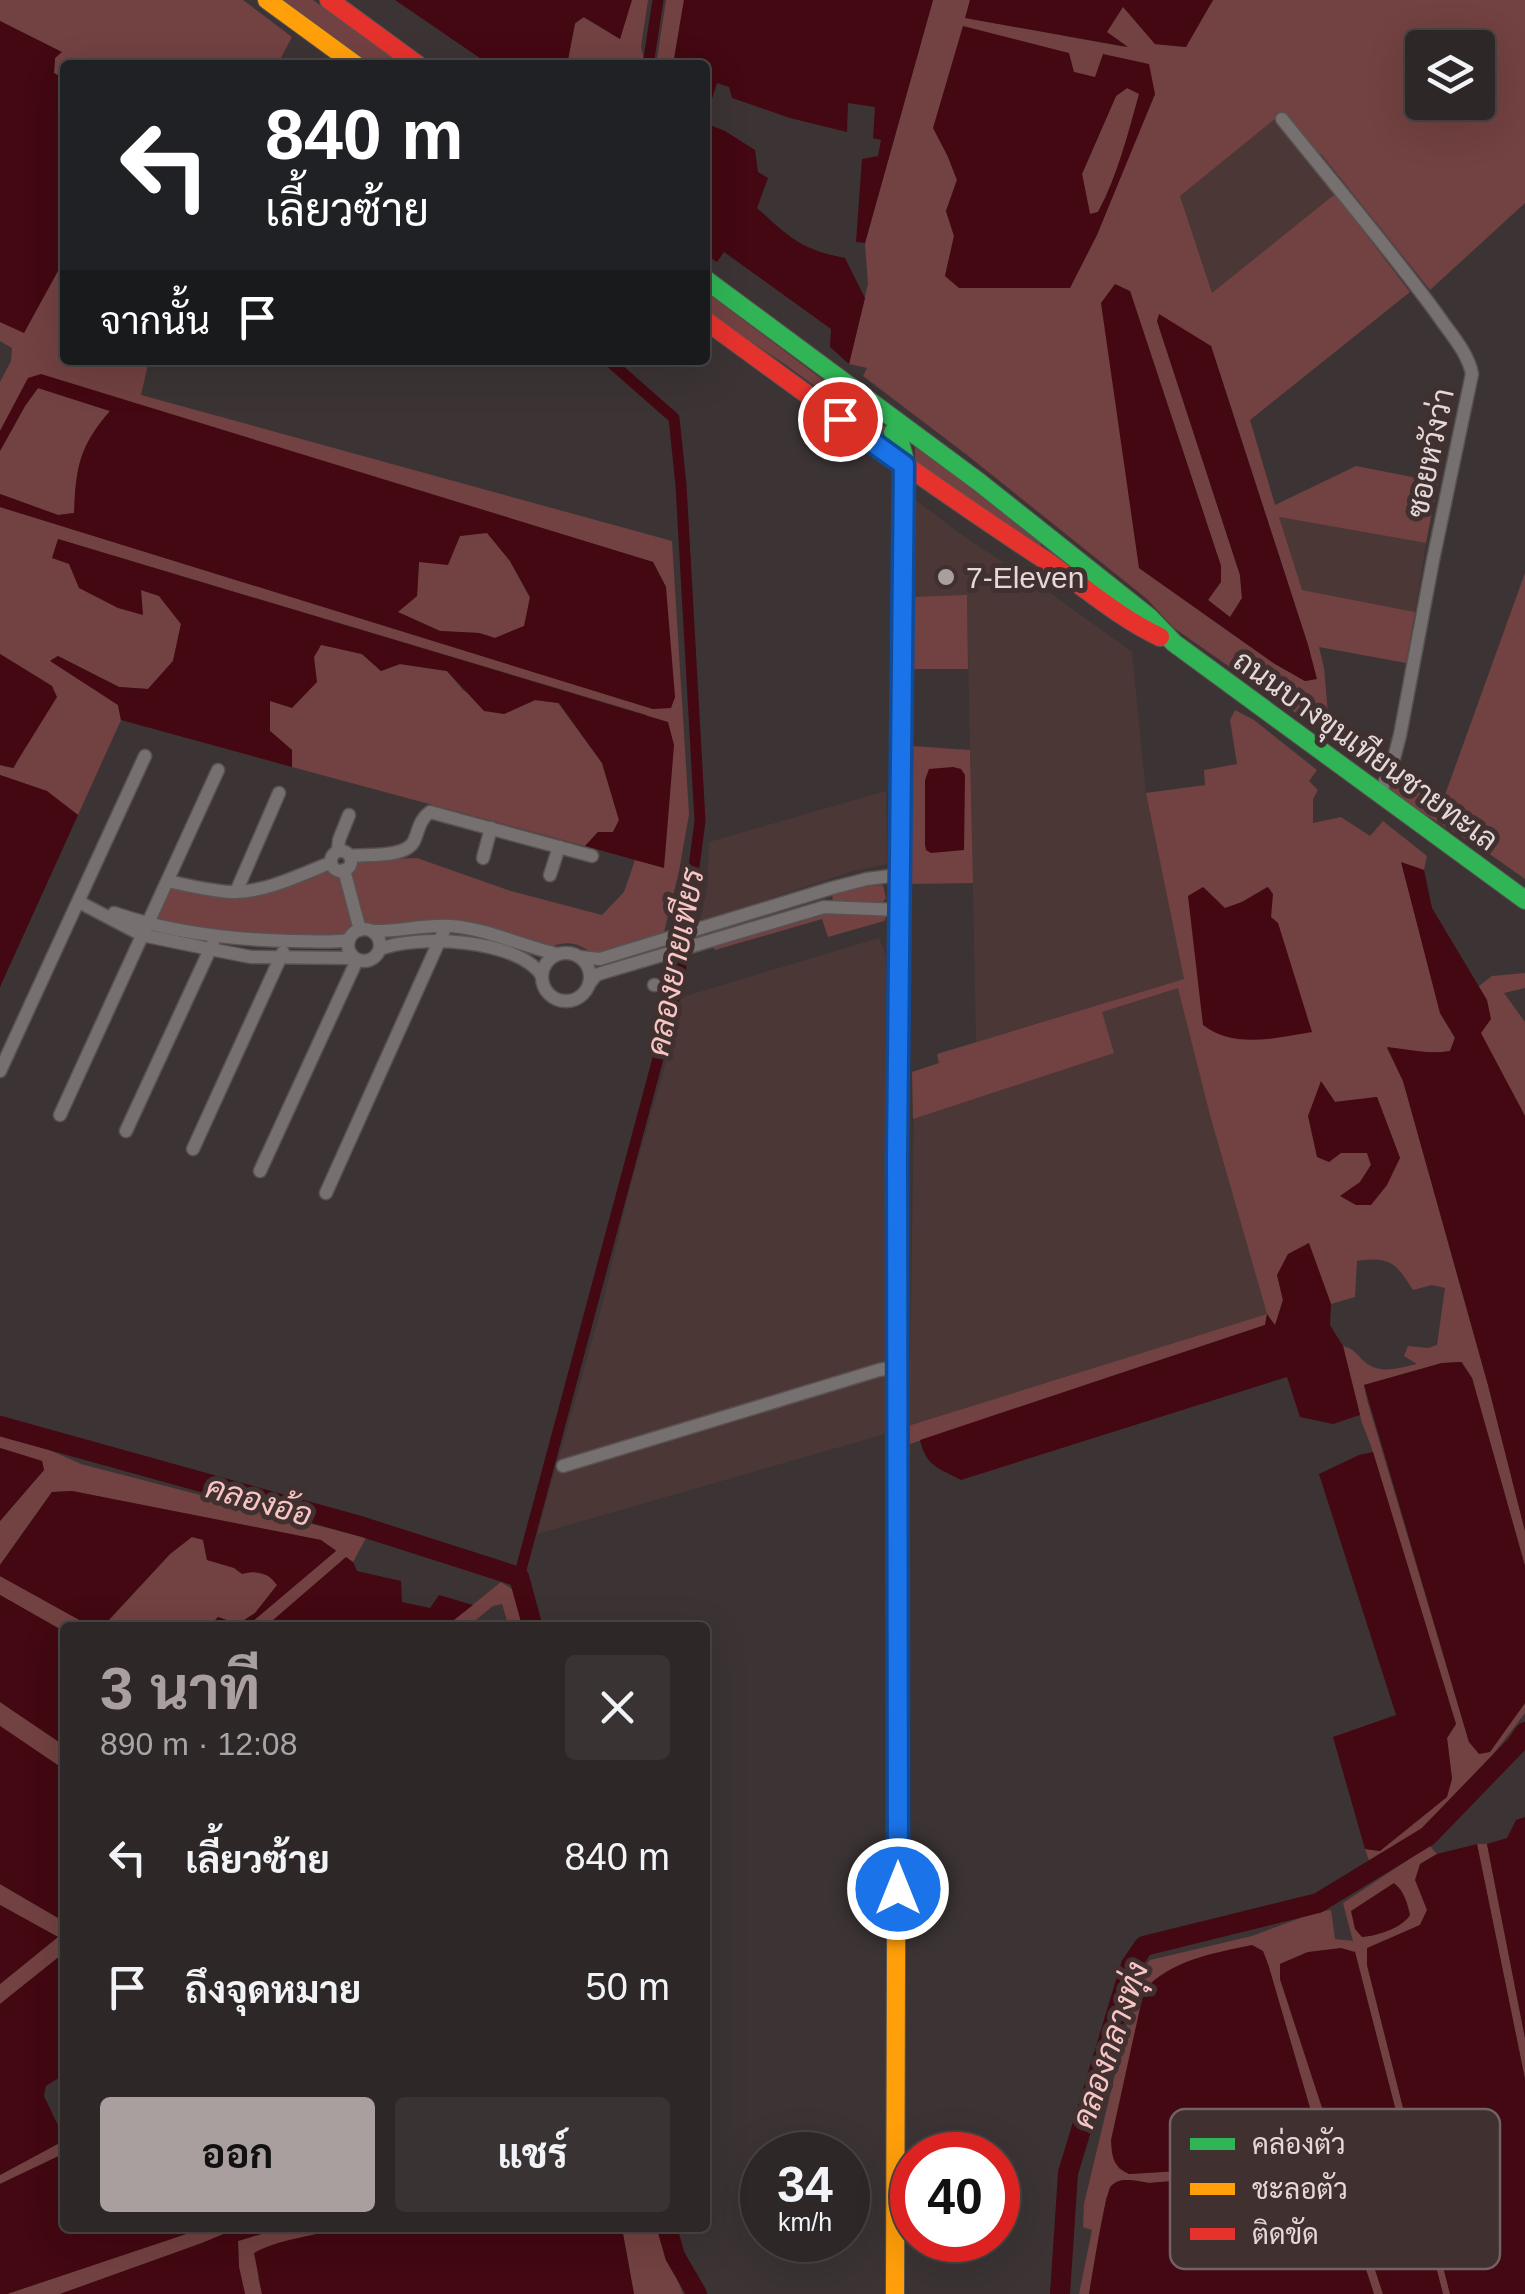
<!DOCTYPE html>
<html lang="th">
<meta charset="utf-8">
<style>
:root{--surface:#2d2727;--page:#393333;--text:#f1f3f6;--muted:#a7a5a7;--line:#484444;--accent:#a99f9f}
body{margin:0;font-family:Helvetica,Sarabun,sans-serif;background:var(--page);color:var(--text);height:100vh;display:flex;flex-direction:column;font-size:38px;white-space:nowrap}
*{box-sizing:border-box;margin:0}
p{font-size:32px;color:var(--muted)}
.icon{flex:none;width:55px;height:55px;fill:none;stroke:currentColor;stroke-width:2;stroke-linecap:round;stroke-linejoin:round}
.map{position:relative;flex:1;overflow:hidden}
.details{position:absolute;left:60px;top:1622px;width:650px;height:610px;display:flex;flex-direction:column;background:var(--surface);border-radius:10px;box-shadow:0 10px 40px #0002,0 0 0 2px var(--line)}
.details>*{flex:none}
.guide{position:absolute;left:60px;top:60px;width:650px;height:305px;border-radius:10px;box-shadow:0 10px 40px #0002,0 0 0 2px var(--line);background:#202124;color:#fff;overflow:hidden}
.tools{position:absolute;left:1405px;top:30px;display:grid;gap:20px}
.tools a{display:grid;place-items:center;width:90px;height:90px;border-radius:10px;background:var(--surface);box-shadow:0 10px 40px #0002,0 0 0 2px var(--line);font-size:50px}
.speed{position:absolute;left:740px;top:2132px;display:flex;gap:20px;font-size:50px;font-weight:700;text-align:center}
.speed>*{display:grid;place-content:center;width:130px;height:130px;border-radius:50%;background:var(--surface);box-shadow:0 10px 40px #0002,0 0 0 2px var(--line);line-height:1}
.speed small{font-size:25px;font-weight:400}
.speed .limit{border:15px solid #d22;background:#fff;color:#111}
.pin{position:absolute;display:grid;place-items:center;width:85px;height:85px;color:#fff;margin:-42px;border:5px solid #fff;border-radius:50%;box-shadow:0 2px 10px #0007}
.me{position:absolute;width:110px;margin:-55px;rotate:0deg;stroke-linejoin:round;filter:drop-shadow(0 0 8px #0008)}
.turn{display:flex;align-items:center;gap:35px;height:210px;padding:0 40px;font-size:45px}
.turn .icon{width:130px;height:130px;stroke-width:2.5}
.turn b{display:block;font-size:70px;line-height:85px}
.then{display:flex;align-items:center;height:95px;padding:0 40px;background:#0003;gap:20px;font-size:38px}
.round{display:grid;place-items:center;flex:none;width:105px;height:105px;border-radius:10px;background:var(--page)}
.head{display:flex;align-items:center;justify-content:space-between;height:170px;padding:0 40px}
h1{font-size:60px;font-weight:700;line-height:75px;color:var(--accent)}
.action{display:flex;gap:20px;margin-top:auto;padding:20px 40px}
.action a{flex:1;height:115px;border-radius:10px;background:var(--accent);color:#111;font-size:40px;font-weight:700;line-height:115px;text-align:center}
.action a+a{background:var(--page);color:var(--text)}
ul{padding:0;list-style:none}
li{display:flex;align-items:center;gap:30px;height:130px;padding:0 40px}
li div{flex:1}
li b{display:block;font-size:38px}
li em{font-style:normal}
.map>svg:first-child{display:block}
.built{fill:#4c3737}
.green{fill:#724141;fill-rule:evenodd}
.water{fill:#430811;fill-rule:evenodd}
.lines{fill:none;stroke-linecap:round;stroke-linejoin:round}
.canal{stroke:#430811;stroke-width:11}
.river{stroke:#430811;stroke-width:20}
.street-casing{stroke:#595251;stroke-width:15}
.fast-casing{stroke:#595251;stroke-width:20}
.slow-casing{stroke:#595251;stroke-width:20}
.jam-casing{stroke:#595251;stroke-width:20}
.street{stroke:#777070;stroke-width:12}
.fast{stroke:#30b455;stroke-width:18}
.slow{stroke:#ff9f0a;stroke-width:18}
.jam{stroke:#e5322d;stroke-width:18}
.route-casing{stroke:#114b97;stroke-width:25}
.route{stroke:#1a73e8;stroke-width:18}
.poi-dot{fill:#a99f9f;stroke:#403030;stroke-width:4}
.labels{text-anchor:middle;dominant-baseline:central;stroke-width:10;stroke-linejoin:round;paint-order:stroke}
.street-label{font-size:30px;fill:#e4d9d8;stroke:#403030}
.poi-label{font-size:30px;fill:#e4d9d8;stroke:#403030;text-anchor:start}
.water-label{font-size:32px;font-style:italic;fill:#f9c5c4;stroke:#403030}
.key{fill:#403030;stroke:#716362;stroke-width:2.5}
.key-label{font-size:28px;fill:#e4d9d8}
</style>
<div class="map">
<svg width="1525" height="2294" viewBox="0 0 1525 2294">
<rect width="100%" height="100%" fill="#3c3434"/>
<g class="built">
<polygon points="1210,27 1309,163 1335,194 1212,294 1161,137"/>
<polygon points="914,499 966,538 1053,595 1132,652 1146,793 1184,979 976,1042 967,596 913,597"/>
<polygon points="1279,517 1426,543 1415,612 1301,590"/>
<polygon points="886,791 887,864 853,871 700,922 707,888 709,842"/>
<polygon points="879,938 886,956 885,1434 537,1534 602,1306 630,1187 663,1073 682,997"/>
<polygon points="1179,987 1211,1119 1267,1314 909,1426 914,1114 912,1072"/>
</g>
<g class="green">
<polygon points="0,0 243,0 292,37 277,65 65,65 65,79 54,73 55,58 61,52 0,21"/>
<polygon points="281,0 313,0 402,65 370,65"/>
<polygon points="631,0 648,0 641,47 644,59 643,65 567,65 575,24 583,17 620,39"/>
<polygon points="666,0 684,0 673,65 656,65"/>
<path d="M933,0h37l-4,18 159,29 -19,-15 17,-26 32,38 30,3 28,-47h312v203l-95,87 -109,-136 -12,9 -33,-45 -96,78 32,97 123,-99 75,98 -160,128 25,85 81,-39 82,16 -12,61 -147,-26 23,73 113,22 -9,51 -87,-16 5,21 6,69 -156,-109 -27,-29 -180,-144 -104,-79 4,-8 -18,-4 19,-80 -3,-41zM1422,48h56v54h-56zM1074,72l81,22 -85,194 -125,-12 9,-40 -8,-25 11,-31 -9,-23zM1130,291l91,275 -13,34 22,18 12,-20 -2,-23 -83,-254 54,25 97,299 8,34 -11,2 -30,-17 -136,-96z"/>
<path d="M1127,88l13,5c-12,40 -22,82 -42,119l-8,2 -8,-40 34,-78z"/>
<path d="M65,258v102h84l-8,35 531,146 17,273 -10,57 -15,61 -70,23c-17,-14 -29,-15 -49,-6l-27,-13 -43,-10 -97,2c-24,-8 -24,7 -44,8 -59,3 -117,-6 -176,-13l-3,-5 13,-31 59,12 17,-2 82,-27 7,5h17l7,-15 60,-2 94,33 91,24 22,-23 11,-32 29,7 -17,-152 -589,-176 11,25 73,50 -1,-24 18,6 22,28 -8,37 -25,28 -29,-2 -61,-31 -7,4 67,45 3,15 -43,95 -32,-24 -46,-16v-10l14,3 38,-82 -52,-32v-147l653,202 13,-122 -13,-25 -429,-131 -196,-52 -28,52v-49l11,-21 1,-13 -12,-7v-19l24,10z"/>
<polygon points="705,291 887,428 882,435 783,363 705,311"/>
<path d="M38,388l72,23c-30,34 -35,57 -35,102l-17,2 -58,-21v-43l25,-45z"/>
<polygon points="915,443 936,458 1041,543 1040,546 1037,546 915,464"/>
<polygon points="487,532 510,561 530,598 525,626 495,638 479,633 440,631 397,612 417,596 419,562 460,536"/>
<polygon points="1525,573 1525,879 1491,855 1389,792 1398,765 1445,795"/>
<polygon points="967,595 968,669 914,669 913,597"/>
<polygon points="321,644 362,654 381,671 400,664 447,671 463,690 504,714 535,700 558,703 602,763 619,820 613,832 598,832 585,846 292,767 292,750 270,731 270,700 314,657"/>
<path d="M1235,710l19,10 63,50 -8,11 9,9 -5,9v24l28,-6 29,19 13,-15 44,35 -3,14 -22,-7 38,150 15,24 -5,14c-20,4 -42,-2 -63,-3l16,33 85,304 37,146v35l-53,-188 -10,-16 -20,1 -78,22 3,15 102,342 20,10 36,-49v10c-44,58 -90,118 -154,153l-6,-17 15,2 72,-72 -5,-41 9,-14 -85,-278 -9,-23 -19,-77c12,3 13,8 22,16 15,13 33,6 52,2l-13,-8 4,-10 20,2 9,-3 8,-57 -13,-3 -19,5c-17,-27 -23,-34 -56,-29l-2,36 -24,7 -23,-61 -31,32 6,25 -8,26 -8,-11 -2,10 -355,119 -2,-18 359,-112 -56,-195 -33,-131 -76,24 12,41 -201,66 -1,-47 27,-9 -2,-9 247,-75 -38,-186 59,-8 -1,-15 33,-6 -7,-44zM1267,887l4,30 -68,108 1,-137 20,21 18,-7zM1321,1082l14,20 42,-5 23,61 -40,24 11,-17 -4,-13 -27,1z"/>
<polygon points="911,746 970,750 973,883 909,884"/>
<polygon points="883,885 886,898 882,903 854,903 845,900 842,904 833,902 832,894 855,887"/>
<polygon points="830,913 885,915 886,918 884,921 828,937 822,919 715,950 713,947"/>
<polygon points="1525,973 1525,988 1504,993 1525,1022 1525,1116 1480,1033 1479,986 1492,976"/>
<polygon points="0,1434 36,1444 81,1464 366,1538 353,1562 346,1558 265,1627 246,1627 336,1550 320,1540 72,1491 52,1492 0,1565 0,1521 44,1470 42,1461 0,1448"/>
<polygon points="192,1536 203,1539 207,1560 270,1576 278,1585 255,1613 238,1624 218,1617 209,1627 102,1628 170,1554"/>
<polygon points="0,1576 92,1627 65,1628 65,1632 0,1595"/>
<polygon points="501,1582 515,1591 524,1623 509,1627 502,1604 493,1606 467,1627 445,1627"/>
<polygon points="0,1702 65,1746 65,1770 0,1726"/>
<path d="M1428,1844l9,10 -17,10 7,46 -7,15 -24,11 -29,29 83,329h-7l-88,-342h-47l-28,12v15l103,315h-9l-40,-122 -185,11 -28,-3 -15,18 -6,46 -11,50h-10l13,-64 -9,-3 1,-23 55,-230 11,-14 102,-24 62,-23 17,-3 4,29 18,2 -10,-38 65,-43zM1268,1964l47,161 12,25v9l-16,4 -182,11 -11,-6z"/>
<polygon points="1477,1844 1487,1844 1525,2038 1525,2079"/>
<polygon points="0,1884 65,1922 65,1952 0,2004 0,1984 58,1937 0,1905"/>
<polygon points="65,2140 65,2153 0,2184 0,2175"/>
<polygon points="204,2228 238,2228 202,2243 60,2294 7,2294"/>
<polygon points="281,2228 337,2228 323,2233 258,2278 262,2294 245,2294 239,2267 238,2241"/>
<polygon points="622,2228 657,2228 683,2294 634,2294"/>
</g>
<g class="water">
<polygon points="395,0 632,0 620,39 584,17 575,23 567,65 490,65"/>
<polygon points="684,0 933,0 865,243 856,242 862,159 878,156 881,140 873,138 875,107 848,103 847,132 790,118 732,98 729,87 717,83 705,121 705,65 673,65"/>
<polygon points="970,0 1213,0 1186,47 1155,44 1123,7 1107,32 1128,47 965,18"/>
<polygon points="0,21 62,52 55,58 54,73 65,79 65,258 24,333 0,322"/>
<path d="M963,26l106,27 5,19 21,5 8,-23 46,10 6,30 -58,141 -27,53h-111l-14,-12 9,-40 -8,-25 11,-31 -9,-23 -15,-29zM1127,88l12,6c-11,39 -21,81 -41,118l-8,2 -8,-40 34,-78z"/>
<path d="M705,123l20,8 30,19 3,22 10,6 -11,30c33,29 42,41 88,50l20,40 -16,66 -19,-17 1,-18 -107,-77 -7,10 -12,-8z"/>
<polygon points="1115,284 1130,291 1221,566 1221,582 1208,600 1230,617 1242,598 1240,575 1157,321 1159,314 1211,346 1308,645 1317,679 1305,681 1275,664 1139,568 1101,303"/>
<path d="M41,374l612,188 13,25 9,110 -4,11 -18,1 -653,-202v-13l58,21 16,-2c2,-46 5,-66 36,-102l-72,-23 -13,18 -25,45v-20l28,-53zM487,533l23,28 20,36 -6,29 -29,12 -16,-5 -39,-2 -42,-19 19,-16 2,-34 29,3 12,-29z"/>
<polygon points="58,539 668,722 674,745 664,868 585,846 598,832 613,832 619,820 602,763 559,703 535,700 504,714 484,711 447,671 400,664 381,671 362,654 321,645 314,657 317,682 292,708 270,701 270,731 292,750 292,767 121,720 118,705 50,661 58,656 119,687 148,689 173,661 181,624 159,596 141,590 143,615 118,608 79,588 69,564 52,558"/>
<polygon points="0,654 52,686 57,697 13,768 0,765"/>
<polygon points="953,767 961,769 965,775 964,850 931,853 926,850 925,845 925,780 929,769"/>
<polygon points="0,775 47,791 78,815 0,987"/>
<path d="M1401,862l23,8 8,38 55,92 4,19 -10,14 44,83v415l-37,-146 -85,-304 -16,-34c20,2 43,8 63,4l5,-13 -15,-25z"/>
<path d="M1203,887l22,21 17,-6 26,-15 5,7 -2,23 7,6 34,109c-36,6 -79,17 -109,-7l-15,-129z"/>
<polygon points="1321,1081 1335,1102 1377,1097 1400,1158 1387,1185 1371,1205 1356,1205 1340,1196 1360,1182 1371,1165 1367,1153 1341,1153 1329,1162 1317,1157 1308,1116"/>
<path d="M1309,1243l22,61 -1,21 13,21 17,69 -27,9 -33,-7 -13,-40 -326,103c-23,-12 -35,-14 -41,-40l345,-115 2,-11 8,11 8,-25 -6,-25 11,-21z"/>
<polygon points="1461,1362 1472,1378 1525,1566 1525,1703 1490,1752 1479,1754 1469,1742 1364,1385 1442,1363"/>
<polygon points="0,1448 42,1461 44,1470 0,1521"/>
<polygon points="1373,1452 1456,1724 1447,1738 1452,1779 1447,1797 1380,1851 1365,1849 1333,1737 1396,1715 1319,1474 1359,1455"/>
<path d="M72,1491l249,49 15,11 -90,76h-37l9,-10 20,7 17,-11 22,-28c-9,-13 -20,-15 -35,-11l-8,-6 -27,-8 -4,-20 -11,-3 -22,17 -68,73h-10l-92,-51v-11l52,-73z"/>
<polygon points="346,1557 353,1562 357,1571 401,1581 402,1602 430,1608 439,1595 473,1605 445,1627 265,1627"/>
<polygon points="0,1595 65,1632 65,1746 0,1702"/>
<polygon points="0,1726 65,1770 65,1922 0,1884"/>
<polygon points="1525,1817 1525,2038 1487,1844 1507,1838 1516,1820"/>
<polygon points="1477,1844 1525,2079 1525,2294 1450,2294 1367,1965 1367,1948 1420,1925 1427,1910 1415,1880 1420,1864 1437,1854"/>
<path d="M1394,1883c10,8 13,19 16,32 -8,13 -33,21 -48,22l-7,-8 -4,-18z"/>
<polygon points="0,1905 58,1937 0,1984"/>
<path d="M1252,1945l11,6 5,13 47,161 12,25 1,9 -17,4 -182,11c-16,-8 -17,-16 -18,-34l33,-150c27,-30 70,-37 108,-45z"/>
<polygon points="1341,1948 1355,1952 1443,2294 1383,2294 1280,1979 1280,1964 1308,1952"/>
<polygon points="65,1952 65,2074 46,2086 44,2096 65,2140 0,2175 0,2004"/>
<polygon points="65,2153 65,2228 204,2228 7,2294 0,2294 0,2184"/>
<path d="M1319,2168l15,4 40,122h-285c3,-16 16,-101 22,-108 9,-10 26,-5 38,-3z"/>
<polygon points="238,2228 281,2228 238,2241 239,2267 245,2294 60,2294 202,2243"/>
<path d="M337,2228h285l12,66h-372l-8,-41c27,-15 55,-15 83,-25z"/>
</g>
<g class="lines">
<g class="canal">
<polyline points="648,65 658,0"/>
<polyline points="519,1577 679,980 700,821 681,485 674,418 608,360"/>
</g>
<g class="river">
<polyline points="0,1426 360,1526 519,1577 533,1628"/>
<polyline points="667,2228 675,2256 697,2294"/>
<polyline points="1060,2294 1068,2173 1131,1965 1144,1946 1318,1903 1428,1836 1516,1745 1525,1732"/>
</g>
<g class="street-casing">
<g id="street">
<path d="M1282,119c52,65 106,128 155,195 12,18 31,38 35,60l-39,186 -33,175 -7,27 -13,32"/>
<polyline points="338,850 339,840 349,815"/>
<circle cx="341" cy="861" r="10"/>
<path d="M350,856c17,-2 56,2 64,-15 5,-11 5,-21 16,-29l162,44"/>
<polyline points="483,858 491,828"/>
<polyline points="344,870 360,930"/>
<polyline points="550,875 559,847"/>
<path d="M168,881c21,5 42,10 63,11 33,1 69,-17 99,-29"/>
<polyline points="236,892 279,793"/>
<polyline points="79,902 142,935 210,949 251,957 354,958"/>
<path d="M114,913c58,20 119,27 180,28 18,0 37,2 55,-1"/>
<circle cx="364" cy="945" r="16"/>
<path d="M373,931c26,1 51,-7 78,-5 37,3 71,20 106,28"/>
<path d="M380,949c37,-15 139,-10 162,27"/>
<circle cx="566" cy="977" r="24"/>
<polyline points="580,957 600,959 832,888 867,879 899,875"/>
<polyline points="590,983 596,975 605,972 824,907 899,910"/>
<polyline points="654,985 655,985"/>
<polyline points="0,1071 145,756"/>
<polyline points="60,1115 218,770"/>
<polyline points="126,1131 213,943"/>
<polyline points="193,1149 283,952"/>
<polyline points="260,1171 357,960"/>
<polyline points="326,1193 446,926"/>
<polyline points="563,1466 879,1370 897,1367"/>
</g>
</g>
<g class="fast-casing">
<g id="fast">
<polyline points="705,279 979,482 1149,617 1174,643 1525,900"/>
<polyline points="893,432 900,442 904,457 900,702 897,1643"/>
</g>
</g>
<g class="slow-casing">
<g id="slow">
<polyline points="267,0 356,65"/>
<polyline points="895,2294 897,1643"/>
</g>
</g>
<g class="jam-casing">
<g id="jam">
<polyline points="329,0 418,65"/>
<path d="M705,320c112,82 224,164 340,240 38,26 73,57 115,77"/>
</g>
</g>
<use href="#street" class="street"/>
<use href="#fast" class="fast"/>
<use href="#slow" class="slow"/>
<use href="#jam" class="jam"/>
</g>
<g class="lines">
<g class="route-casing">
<polyline id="route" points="840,419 904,465 897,1156 898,1889"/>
</g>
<use href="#route" class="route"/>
</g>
<circle class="poi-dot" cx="946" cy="577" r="10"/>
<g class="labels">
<g class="street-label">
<text transform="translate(1430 453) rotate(-78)">ซอยหวังว่า</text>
<text transform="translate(1366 750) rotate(36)">ถนนบางขุนเทียนชายทะเล</text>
</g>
<g class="poi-label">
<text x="966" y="577">7-Eleven</text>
</g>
<g class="water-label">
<text transform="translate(675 962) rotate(-79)">คลองยายเพียร</text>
<text transform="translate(259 1501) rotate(16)">คลองอ้อ</text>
<text transform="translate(1110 2045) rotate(-71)">คลองกลางทุ่ง</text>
</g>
</g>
<rect x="1170" y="2109" width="330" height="160" rx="15" class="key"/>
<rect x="1190" y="2138" width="45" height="12" fill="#30b455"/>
<rect x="1190" y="2183" width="45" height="12" fill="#ff9f0a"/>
<rect x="1190" y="2228" width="45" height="12" fill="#e5322d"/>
<g class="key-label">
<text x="1252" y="2154">คล่องตัว</text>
<text x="1252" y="2199">ชะลอตัว</text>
<text x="1252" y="2244">ติดขัด</text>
</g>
</svg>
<div class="tools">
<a><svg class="icon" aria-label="layers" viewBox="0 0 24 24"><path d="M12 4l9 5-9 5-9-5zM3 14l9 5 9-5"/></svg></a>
</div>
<div class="speed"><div>34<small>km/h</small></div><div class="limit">40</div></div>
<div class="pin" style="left:840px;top:419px;background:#d93025"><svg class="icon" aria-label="arrive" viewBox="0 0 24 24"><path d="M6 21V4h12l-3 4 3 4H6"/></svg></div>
<svg class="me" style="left:898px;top:1889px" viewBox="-20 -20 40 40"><circle r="17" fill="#1a73e8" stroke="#fff" stroke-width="3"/><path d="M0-11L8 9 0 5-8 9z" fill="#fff"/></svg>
<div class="guide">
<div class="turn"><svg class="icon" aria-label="left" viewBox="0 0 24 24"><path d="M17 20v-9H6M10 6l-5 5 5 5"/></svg><div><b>840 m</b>เลี้ยวซ้าย</div></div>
<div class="then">จากนั้น<svg class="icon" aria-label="arrive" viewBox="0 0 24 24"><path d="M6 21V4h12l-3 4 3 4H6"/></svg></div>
</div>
<section class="details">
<div class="head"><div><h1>3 นาที</h1><p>890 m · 12:08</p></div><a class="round"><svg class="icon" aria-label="close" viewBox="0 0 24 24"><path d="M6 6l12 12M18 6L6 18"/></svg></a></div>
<ul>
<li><svg class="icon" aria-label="left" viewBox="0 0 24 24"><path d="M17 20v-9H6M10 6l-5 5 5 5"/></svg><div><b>เลี้ยวซ้าย</b></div><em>840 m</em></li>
<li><svg class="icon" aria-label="arrive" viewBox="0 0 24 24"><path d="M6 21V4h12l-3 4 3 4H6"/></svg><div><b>ถึงจุดหมาย</b></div><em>50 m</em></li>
</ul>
<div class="action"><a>ออก</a><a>แชร์</a></div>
</section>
</div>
